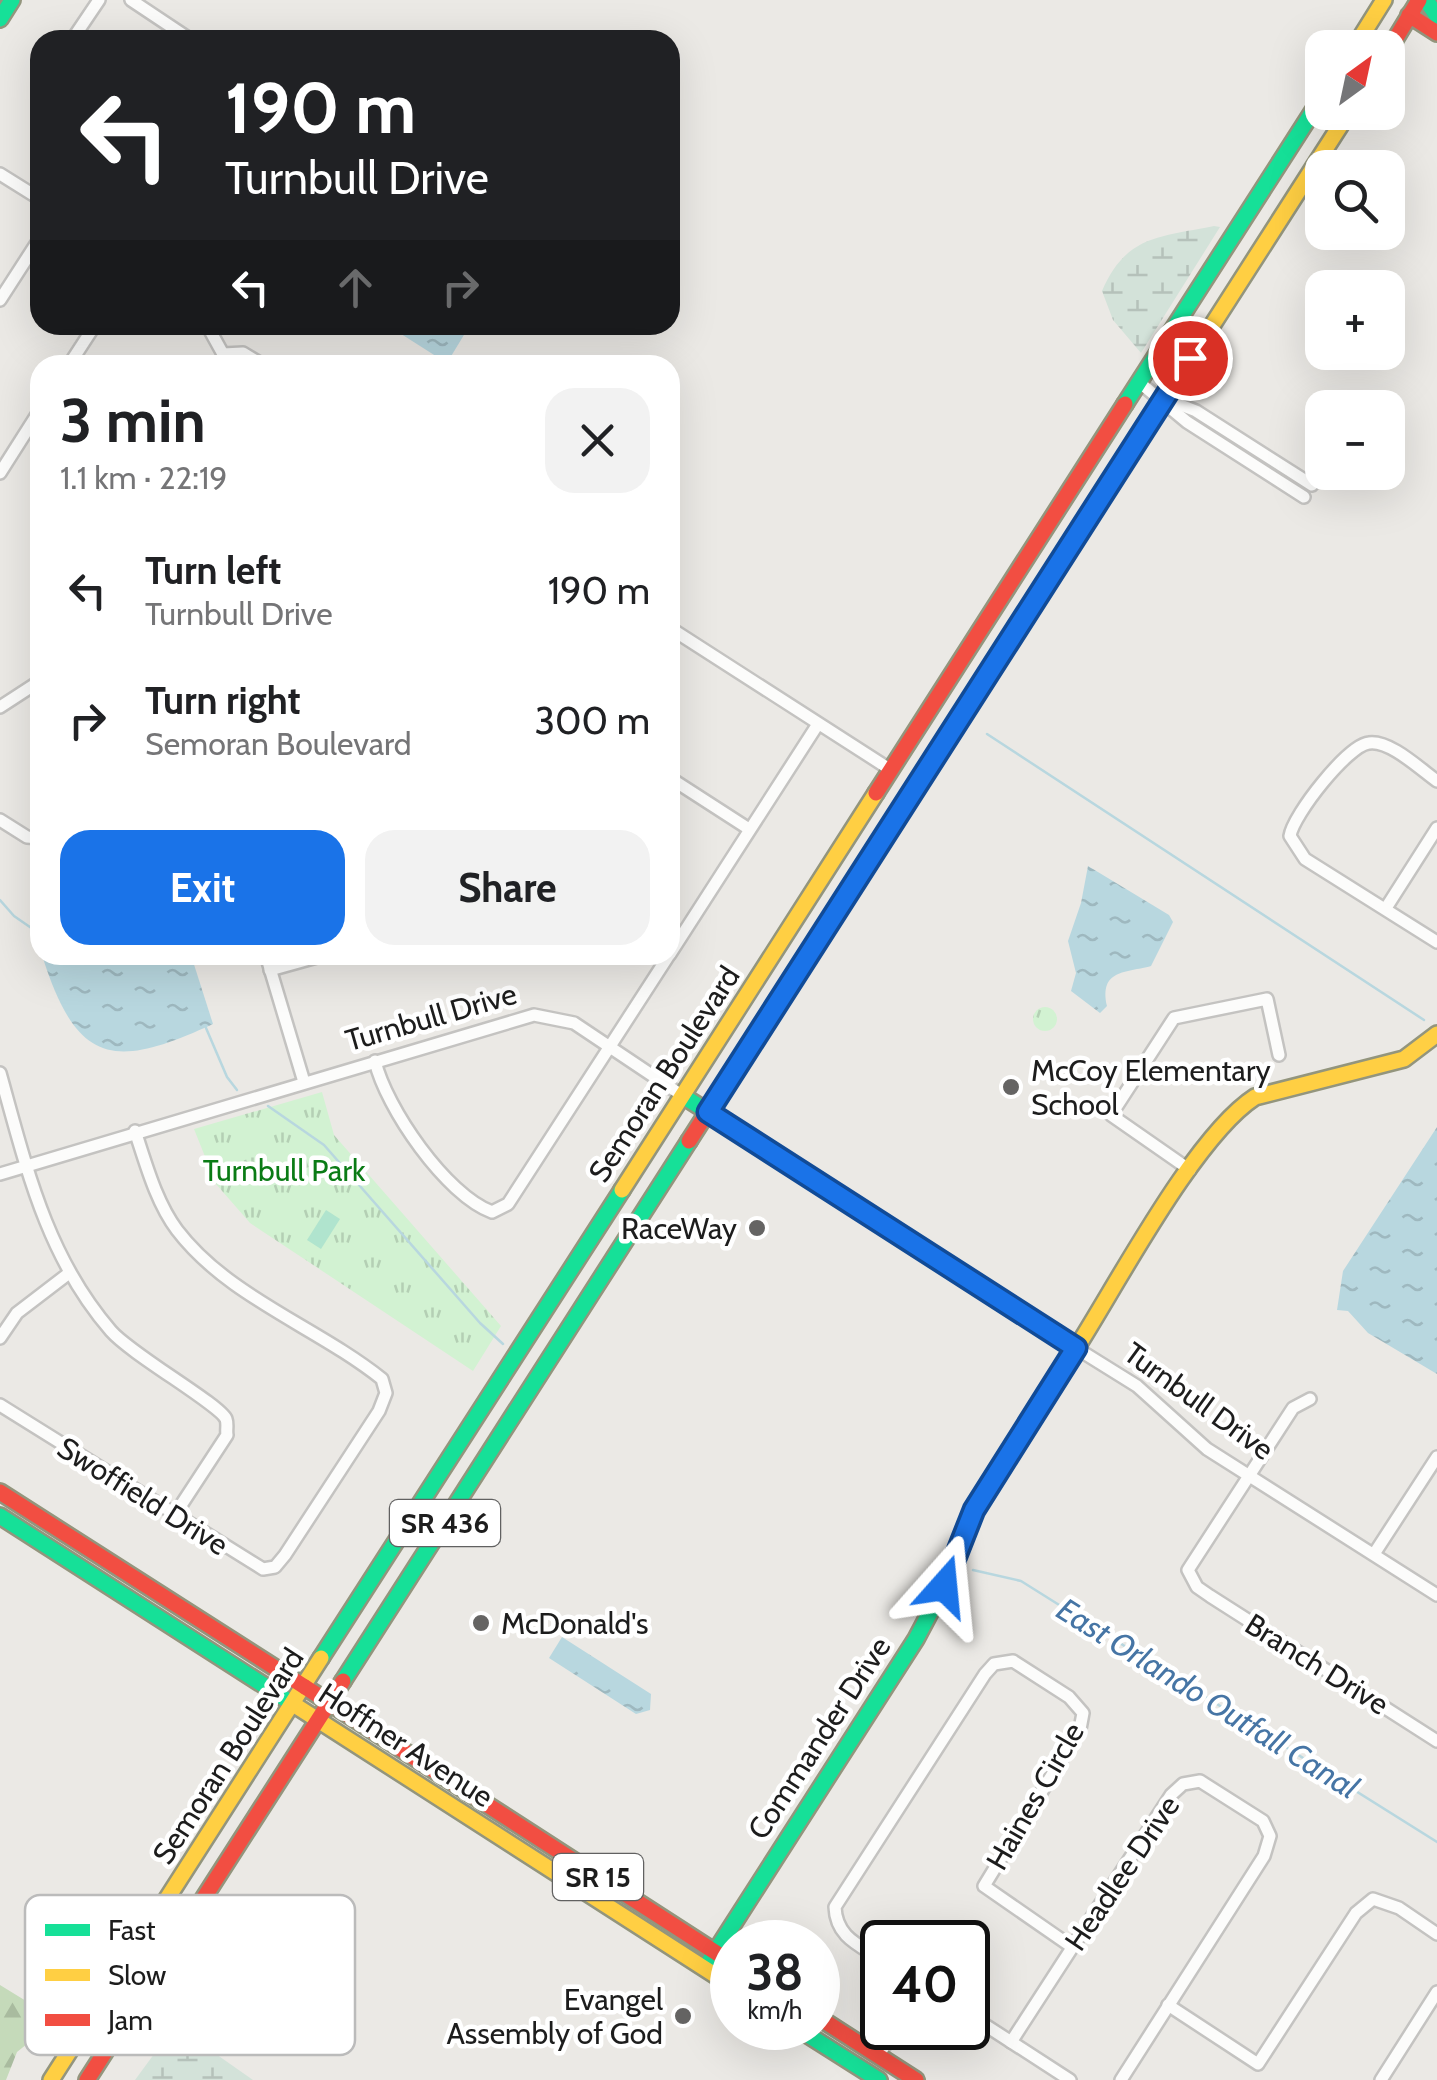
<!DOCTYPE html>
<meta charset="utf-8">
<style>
:root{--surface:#fff;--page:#f2f2f2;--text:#202124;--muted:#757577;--accent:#1a73e8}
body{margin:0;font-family:Cabin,sans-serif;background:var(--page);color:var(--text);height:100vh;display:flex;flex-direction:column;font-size:38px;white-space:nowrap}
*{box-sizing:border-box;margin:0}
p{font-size:32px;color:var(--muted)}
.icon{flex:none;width:55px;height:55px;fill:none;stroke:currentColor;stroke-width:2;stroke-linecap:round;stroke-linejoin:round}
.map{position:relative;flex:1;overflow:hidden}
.drawer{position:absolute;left:30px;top:355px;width:650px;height:610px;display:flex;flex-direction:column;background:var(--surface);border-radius:30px;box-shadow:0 10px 40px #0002}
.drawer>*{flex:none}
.banner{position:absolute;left:30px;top:30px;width:650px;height:305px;border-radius:30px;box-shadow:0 10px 40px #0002;background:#202124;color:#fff;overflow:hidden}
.needle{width:65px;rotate:33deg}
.tools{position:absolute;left:1305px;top:30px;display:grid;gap:20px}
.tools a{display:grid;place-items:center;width:100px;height:100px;border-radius:20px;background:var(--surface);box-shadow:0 10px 40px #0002;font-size:50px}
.speed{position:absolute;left:710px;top:1920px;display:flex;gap:20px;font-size:50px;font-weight:700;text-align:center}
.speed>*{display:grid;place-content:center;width:130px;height:130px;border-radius:50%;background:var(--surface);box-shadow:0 10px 40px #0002;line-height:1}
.speed small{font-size:25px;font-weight:400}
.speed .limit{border:5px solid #111;border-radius:15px;background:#fff;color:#111}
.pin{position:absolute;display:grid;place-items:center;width:85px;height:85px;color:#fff;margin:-42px;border:5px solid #fff;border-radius:50%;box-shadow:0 2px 10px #0007}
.me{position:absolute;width:110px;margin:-55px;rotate:18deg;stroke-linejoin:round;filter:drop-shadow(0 0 8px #0008)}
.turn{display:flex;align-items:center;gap:35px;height:210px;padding:0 30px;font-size:45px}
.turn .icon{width:130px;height:130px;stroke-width:2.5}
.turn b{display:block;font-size:70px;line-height:85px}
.lanes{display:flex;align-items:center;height:95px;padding:0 30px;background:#0003;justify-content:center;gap:50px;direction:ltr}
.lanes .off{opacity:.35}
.round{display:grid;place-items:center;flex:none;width:105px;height:105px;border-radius:30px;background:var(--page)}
.overview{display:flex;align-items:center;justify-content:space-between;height:170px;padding:0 30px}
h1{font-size:60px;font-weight:700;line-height:75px}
.action{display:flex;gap:20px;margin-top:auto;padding:20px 30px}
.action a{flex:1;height:115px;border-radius:30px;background:var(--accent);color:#fff;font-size:40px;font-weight:700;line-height:115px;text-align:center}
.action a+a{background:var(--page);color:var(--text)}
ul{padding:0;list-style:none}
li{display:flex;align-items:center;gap:30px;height:130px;padding:0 30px}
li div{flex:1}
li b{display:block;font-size:38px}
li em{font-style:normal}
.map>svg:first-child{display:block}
.forest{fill:url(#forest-firs)}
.wetland{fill:url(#wetland-marsh)}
.park{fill:url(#park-tufts)}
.pitch{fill:#b0e4ce}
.water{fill:url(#water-ripples)}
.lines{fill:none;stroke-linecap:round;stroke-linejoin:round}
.stream{stroke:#b8d7df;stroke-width:2.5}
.street-casing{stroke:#c4c3c1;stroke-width:16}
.fast-casing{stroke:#93957d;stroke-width:20}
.slow-casing{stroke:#93957d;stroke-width:20}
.jam-casing{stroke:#93957d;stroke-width:20}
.street{stroke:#fcfcfb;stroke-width:11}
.fast{stroke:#16e098;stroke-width:15}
.slow{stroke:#ffcf43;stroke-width:15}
.jam{stroke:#f24e42;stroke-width:15}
.route-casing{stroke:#114b97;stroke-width:25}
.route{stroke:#1a73e8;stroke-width:18}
.poi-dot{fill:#656463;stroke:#fff;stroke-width:4}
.labels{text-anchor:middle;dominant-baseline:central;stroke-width:9;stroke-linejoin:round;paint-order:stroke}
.shield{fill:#fff;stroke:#616161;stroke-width:2.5}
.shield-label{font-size:28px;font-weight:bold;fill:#1d1d1d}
.street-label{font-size:30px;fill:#1d1d1d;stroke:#fff}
.poi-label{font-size:30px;fill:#1d1d1d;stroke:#fff;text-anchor:start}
.park-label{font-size:30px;fill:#0a7b15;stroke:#fff}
.water-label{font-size:32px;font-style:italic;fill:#4675a5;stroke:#fff}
.key{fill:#fff;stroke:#bbb;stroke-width:2.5}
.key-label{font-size:28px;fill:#1d1d1d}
</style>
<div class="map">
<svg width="1437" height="2080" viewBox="0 0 1437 2080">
<defs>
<pattern id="forest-firs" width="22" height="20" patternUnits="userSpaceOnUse" patternTransform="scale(2.5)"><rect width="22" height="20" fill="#c5daba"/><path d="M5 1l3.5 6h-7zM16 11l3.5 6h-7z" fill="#a9bb9f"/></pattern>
<pattern id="wetland-marsh" width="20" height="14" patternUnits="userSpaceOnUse" patternTransform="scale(2.5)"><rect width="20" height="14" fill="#d3e2d9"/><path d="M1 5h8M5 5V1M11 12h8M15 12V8" fill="none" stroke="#b5c1ba"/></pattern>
<pattern id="park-tufts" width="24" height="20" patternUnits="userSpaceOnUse" patternTransform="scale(2.5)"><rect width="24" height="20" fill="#d2f2d2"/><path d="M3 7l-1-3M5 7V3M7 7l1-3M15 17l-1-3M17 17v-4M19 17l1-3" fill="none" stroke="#b4cfb4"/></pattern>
<pattern id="water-ripples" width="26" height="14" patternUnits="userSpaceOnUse" patternTransform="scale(2.5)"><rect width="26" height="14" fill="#b8d7df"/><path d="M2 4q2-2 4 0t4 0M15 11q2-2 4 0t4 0" fill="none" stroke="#9eb8bf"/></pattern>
</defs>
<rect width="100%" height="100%" fill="#ebe9e5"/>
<polygon class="forest" points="0,1985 57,2020 17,2052 6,2080 0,2080"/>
<g class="wetland">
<path d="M1214,226l6,1 -79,126 -28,-33 -11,-29c24,-56 58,-54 112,-65z"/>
<polygon points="168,2035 196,2040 253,2080 135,2080"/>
</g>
<g class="park">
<circle cx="1045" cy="1019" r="12"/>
<polygon points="322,1092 334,1135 501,1326 473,1371 250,1223 216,1184 194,1129"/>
</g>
<polygon class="pitch" points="326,1210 340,1219 321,1249 307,1240"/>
<g class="water">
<polygon points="387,325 470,325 450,358 442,360"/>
<path d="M1088,866l81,49 4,7 -22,44c-25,7 -52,3 -44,40l-7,7 -29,-22 5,-18 -8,-32 13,-38z"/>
<path d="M42,955h149l22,69c-98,45 -136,43 -171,-69z"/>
<polygon points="1437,1127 1437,1374 1368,1333 1348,1311 1337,1310 1343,1271"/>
<polygon points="562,1637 651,1694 650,1710 636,1714 549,1658"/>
</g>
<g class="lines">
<g class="stream">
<polyline points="987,734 1424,1020"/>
<polyline points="0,900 14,916 40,934"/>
<polyline points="206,1028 227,1077 237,1090"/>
<polyline points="268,1106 324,1145 480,1323 503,1344"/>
<polyline points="973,1570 1021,1581 1437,1842"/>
</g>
<g class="street-casing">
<g id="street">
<polyline points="131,0 191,40"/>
<polyline points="72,40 99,0"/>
<polyline points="0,174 40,199"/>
<polyline points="0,300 40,238"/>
<polyline points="207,325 223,354"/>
<polyline points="223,354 243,353 263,365"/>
<polyline points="69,365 95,325"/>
<polyline points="1139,382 1187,422 1304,497"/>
<polyline points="1168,400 1196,411 1312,485"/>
<polyline points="0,473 40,410"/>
<polyline points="670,628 891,770"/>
<polyline points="0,707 40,681"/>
<polyline points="670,778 749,829"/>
<path d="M1437,781c-17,-12 -47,-41 -68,-38 -21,2 -76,72 -79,93l15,23 132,83"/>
<polyline points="0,820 27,837 40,838"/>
<polyline points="1386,908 1437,828"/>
<polyline points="670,954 818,724"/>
<polyline points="266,955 304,1082"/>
<polyline points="270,970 324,955"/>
<path d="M375,1061c11,47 71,134 117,151l16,-8 161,-249"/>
<path d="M0,1073c26,93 46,183 111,258 21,24 108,73 115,88 2,5 0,11 1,16l-53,81"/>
<polyline points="1190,1170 1111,1115 1174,1018 1267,999 1279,1055"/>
<polyline points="0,1174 534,1015 574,1023 683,1096"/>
<polyline points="0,1338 17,1313 68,1274"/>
<polyline points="1076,1348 1137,1386 1207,1449 1437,1595"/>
<polyline points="1310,1399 1293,1408 1188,1570 1197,1587 1210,1596 1437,1741"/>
<path d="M0,1405l263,164 12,-2 10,-12 94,-144 7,-18 -4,-14c-65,-52 -154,-82 -205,-149 -21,-28 -31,-66 -42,-99"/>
<polyline points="1374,1554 1437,1457"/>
<path d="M882,1960c-23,-15 -46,-23 -47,-53l150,-233 9,-10 19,-3 56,36 14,16 -3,16 -96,157 88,61"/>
<polyline points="1168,2005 1258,2064 1356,1913 1373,1899 1399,1908 1437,1934"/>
<polyline points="968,2014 1070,2080"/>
<polyline points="1011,2042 1171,1795 1183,1784 1200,1781 1263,1821 1270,1836 1264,1856 1121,2080"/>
<polyline points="878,2056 897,2028"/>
<polyline points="1381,2080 1437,1992"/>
</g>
</g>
<g class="fast-casing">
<g id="fast">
<polyline points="1426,0 1437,16"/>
<polyline points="0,19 12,0"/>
<polyline points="1125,404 1322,97"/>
<polyline points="683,1096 1076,1348"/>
<polyline points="0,1516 293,1704"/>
<polyline points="321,1658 622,1190"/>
<polyline points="343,1681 689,1141"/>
<polyline points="705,1968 916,1639 944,1586 974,1509 1077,1347"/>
<polyline points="797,2028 879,2080"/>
</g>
</g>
<g class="slow-casing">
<g id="slow">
<polyline points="1354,48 1384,0"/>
<polyline points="957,723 1349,112"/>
<polyline points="622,1190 876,793"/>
<path d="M1077,1347c42,-66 118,-211 178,-250l149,-38 33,-25"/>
<polyline points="293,1704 732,1986"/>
<polyline points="51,2080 321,1658"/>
</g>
</g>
<g class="jam-casing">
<g id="jam">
<polyline points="1409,15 1437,33"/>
<polyline points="1388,51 1419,0"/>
<polyline points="876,793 1125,404"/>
<polyline points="689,1141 957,723"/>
<polyline points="0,1492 305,1687"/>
<polyline points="305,1687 732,1963"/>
<polyline points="818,2017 916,2080"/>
<polyline points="87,2080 343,1681"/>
</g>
</g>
<use href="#street" class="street"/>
<use href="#fast" class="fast"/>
<use href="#slow" class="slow"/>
<use href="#jam" class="jam"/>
</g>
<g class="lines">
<g class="route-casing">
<polyline id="route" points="944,1586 974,1510 1076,1348 708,1112 1190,358"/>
</g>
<use href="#route" class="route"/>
</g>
<g class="poi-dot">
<circle cx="1011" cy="1087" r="10"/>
<circle cx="757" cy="1228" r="10"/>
<circle cx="481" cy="1623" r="10"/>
<circle cx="683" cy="2016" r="10"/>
</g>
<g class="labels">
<g class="shield">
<rect x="390" y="1500" width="110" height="46" rx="8"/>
<rect x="553" y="1854" width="90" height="46" rx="8"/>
</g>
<g class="shield-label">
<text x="445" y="1523">SR 436</text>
<text x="598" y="1877">SR 15</text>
</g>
<g class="street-label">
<text transform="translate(431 1017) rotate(-16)">Turnbull Drive</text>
<text transform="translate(664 1074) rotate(-57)">Semoran Boulevard</text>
<text transform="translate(1199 1401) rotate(36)">Turnbull Drive</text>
<text transform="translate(143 1496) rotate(32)">Swoffield Drive</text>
<text transform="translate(1317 1664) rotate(32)">Branch Drive</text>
<text transform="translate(819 1738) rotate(-57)">Commander Drive</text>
<text transform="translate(406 1745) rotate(33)">Hoffner Avenue</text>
<text transform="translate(228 1756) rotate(-57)">Semoran Boulevard</text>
<text transform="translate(1035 1796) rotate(-60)">Haines Circle</text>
<text transform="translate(1122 1873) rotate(-56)">Headlee Drive</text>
</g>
<g class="poi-label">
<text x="1031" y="1070">McCoy Elementary<tspan x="1031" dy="34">School</tspan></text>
<text x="737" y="1228" text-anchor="end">RaceWay</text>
<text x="501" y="1623">McDonald's</text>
<text x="663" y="1999" text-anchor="end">Evangel<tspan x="663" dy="34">Assembly of God</tspan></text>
</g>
<g class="park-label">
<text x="284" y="1170">Turnbull Park</text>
</g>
<g class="water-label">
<text transform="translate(1208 1698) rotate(32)">East Orlando Outfall Canal</text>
</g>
</g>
<rect x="25" y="1895" width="330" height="160" rx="15" class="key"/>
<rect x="45" y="1924" width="45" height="12" fill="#16e098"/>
<rect x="45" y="1969" width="45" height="12" fill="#ffcf43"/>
<rect x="45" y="2014" width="45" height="12" fill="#f24e42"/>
<g class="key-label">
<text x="108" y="1940">Fast</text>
<text x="108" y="1985">Slow</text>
<text x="108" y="2030">Jam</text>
</g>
</svg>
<div class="tools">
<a><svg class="needle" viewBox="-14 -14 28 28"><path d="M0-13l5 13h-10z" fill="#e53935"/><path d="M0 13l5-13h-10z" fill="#757577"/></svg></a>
<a><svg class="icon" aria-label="search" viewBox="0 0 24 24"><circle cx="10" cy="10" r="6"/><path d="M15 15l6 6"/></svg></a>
<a>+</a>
<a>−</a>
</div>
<div class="speed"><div>38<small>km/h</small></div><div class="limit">40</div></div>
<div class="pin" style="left:1190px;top:358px;background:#d93025"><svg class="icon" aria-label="arrive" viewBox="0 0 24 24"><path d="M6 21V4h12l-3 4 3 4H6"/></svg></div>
<svg class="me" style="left:944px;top:1586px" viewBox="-20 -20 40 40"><path d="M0-17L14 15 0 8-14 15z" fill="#1a73e8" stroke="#fff" stroke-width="4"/></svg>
<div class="banner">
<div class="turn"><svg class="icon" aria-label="left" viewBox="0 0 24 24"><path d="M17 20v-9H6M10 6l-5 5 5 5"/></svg><div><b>190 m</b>Turnbull Drive</div></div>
<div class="lanes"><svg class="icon" aria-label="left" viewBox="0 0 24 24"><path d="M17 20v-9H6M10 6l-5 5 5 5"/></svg><svg class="icon off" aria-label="ahead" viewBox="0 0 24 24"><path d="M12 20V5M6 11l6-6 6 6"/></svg><svg class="icon off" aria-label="right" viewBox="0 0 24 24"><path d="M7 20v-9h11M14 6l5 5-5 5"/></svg></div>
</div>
<section class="drawer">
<div class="overview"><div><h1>3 min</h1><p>1.1 km · 22:19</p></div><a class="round"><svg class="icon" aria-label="close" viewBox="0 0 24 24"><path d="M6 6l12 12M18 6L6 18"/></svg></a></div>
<ul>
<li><svg class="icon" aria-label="left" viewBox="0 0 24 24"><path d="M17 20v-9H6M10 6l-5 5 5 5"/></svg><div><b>Turn left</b><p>Turnbull Drive</p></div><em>190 m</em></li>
<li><svg class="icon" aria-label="right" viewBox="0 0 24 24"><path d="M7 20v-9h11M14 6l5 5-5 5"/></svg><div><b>Turn right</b><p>Semoran Boulevard</p></div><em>300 m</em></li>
</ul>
<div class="action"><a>Exit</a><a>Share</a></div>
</section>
</div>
